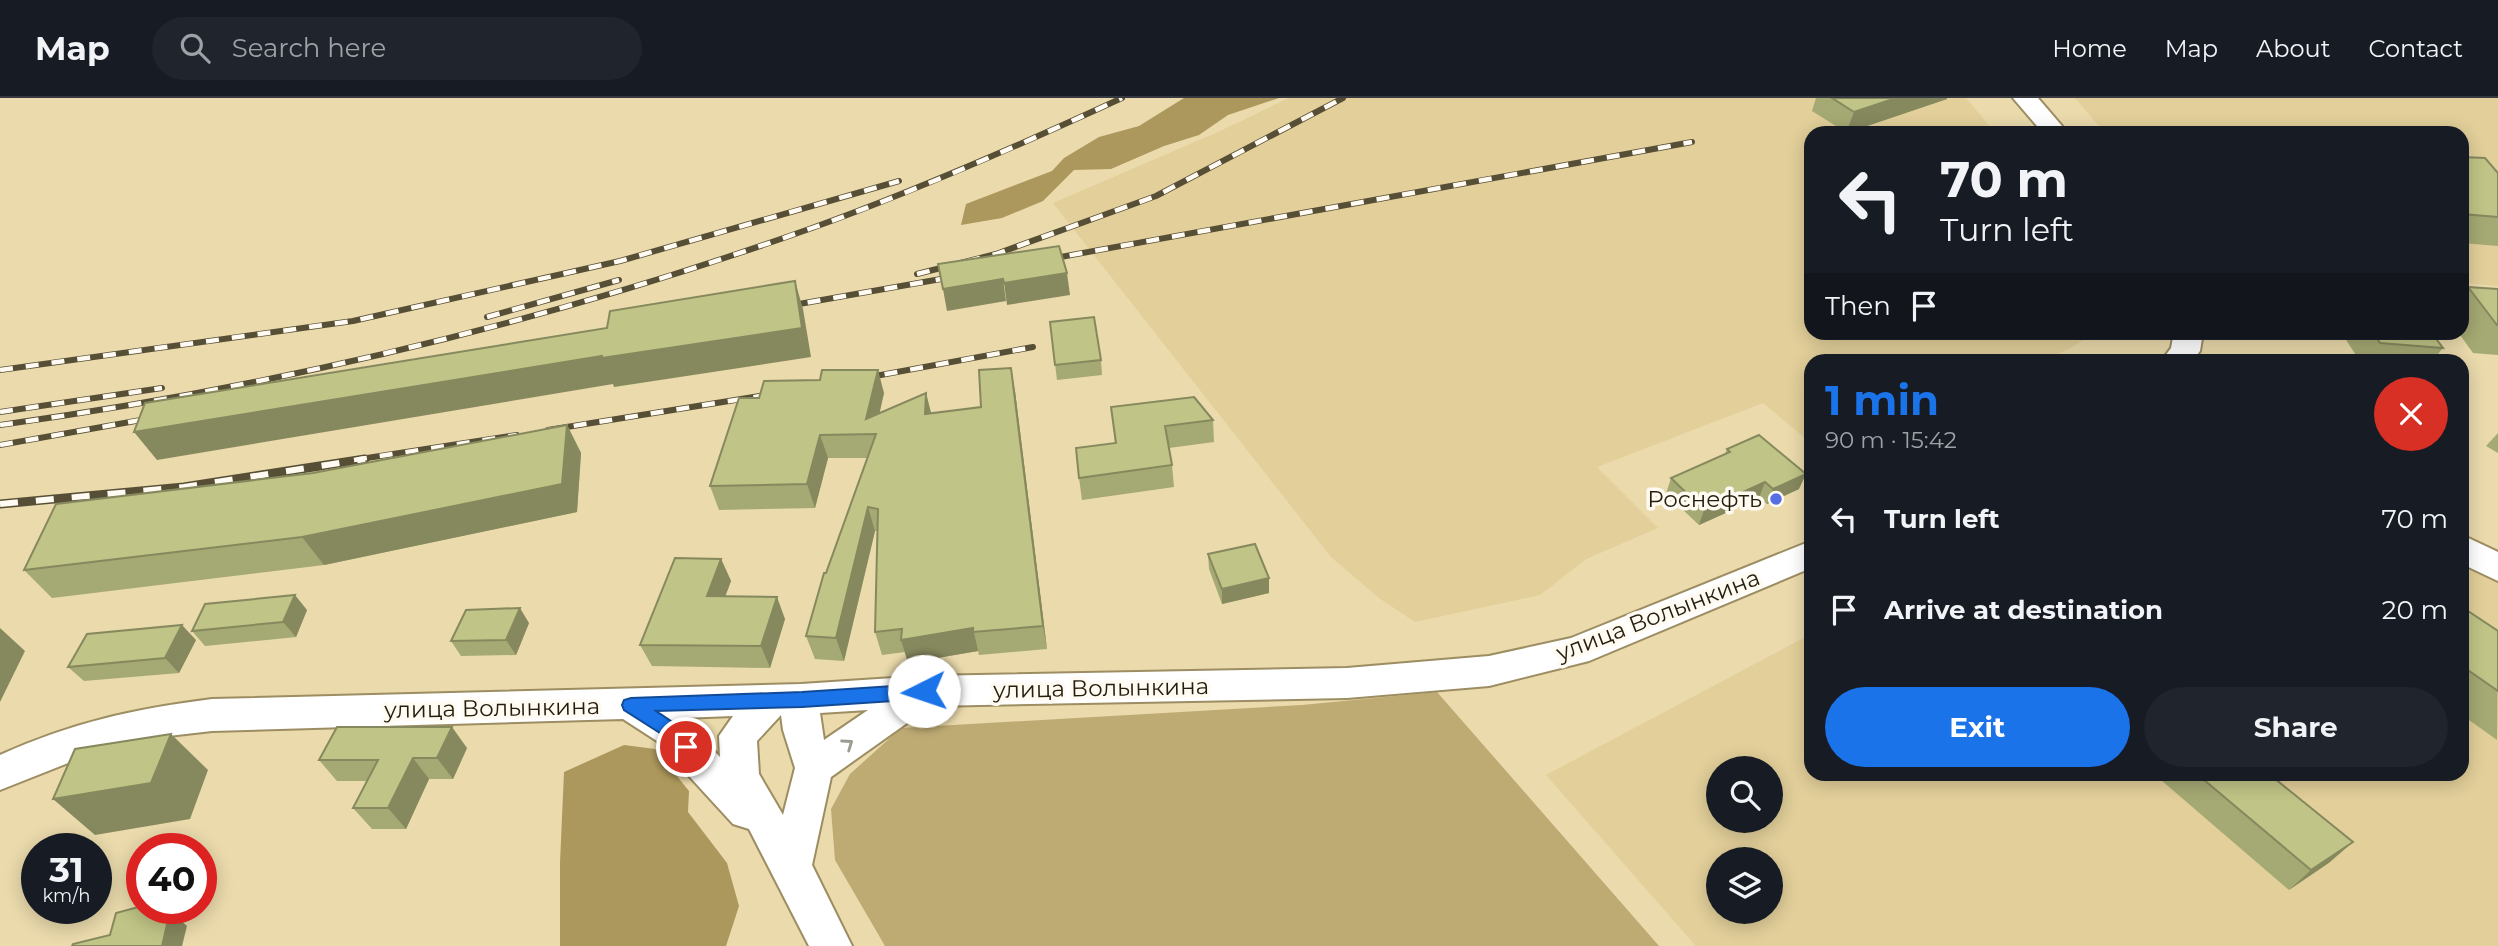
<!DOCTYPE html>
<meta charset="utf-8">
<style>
:root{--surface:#171b24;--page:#20242c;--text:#f1f3f6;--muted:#9ea1a6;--line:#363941;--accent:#1a73e8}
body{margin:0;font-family:Montserrat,sans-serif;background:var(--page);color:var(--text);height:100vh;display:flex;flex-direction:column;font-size:26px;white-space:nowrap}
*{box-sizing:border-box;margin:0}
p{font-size:23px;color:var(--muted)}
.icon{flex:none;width:38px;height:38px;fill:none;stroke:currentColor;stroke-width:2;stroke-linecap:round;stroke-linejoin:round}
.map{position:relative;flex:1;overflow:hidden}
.details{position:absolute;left:1804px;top:256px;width:665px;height:427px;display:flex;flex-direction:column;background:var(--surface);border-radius:21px;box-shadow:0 4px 18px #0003}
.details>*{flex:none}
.banner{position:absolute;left:1804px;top:28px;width:665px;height:214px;border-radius:21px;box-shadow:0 4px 18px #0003;background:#171b24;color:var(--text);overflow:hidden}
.fabs{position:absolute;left:1706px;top:658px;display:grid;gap:14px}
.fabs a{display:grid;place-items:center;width:77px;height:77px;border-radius:50%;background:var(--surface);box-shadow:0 4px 18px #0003;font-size:35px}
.speed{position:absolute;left:21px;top:735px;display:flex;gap:14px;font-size:35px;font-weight:700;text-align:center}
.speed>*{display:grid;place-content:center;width:91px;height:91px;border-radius:50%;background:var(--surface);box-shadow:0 4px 18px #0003;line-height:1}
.speed small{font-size:18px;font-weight:400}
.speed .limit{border:10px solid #d22;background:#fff;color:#111}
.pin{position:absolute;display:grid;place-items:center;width:60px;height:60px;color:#fff;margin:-30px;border:4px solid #fff;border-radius:50%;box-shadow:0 2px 7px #0007}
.me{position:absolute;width:77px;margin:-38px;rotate:266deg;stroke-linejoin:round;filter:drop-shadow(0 0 5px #0008)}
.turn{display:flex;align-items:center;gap:24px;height:147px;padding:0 21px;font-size:32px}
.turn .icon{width:91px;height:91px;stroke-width:2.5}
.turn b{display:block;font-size:49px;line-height:60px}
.then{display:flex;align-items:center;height:66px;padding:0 21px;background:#0003;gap:14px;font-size:26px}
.round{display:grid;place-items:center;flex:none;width:74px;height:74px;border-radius:37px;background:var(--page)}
.summary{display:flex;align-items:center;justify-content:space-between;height:119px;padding:0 21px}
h1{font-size:42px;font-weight:700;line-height:52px;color:var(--accent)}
.cta{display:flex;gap:14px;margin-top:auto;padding:14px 21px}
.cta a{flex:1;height:80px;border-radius:42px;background:var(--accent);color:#fff;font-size:28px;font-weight:700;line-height:80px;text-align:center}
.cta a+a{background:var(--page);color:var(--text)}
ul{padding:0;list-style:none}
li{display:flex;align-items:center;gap:21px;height:91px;padding:0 21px}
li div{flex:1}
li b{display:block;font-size:26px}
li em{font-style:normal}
header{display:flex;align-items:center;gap:42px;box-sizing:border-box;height:98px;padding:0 35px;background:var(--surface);border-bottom:2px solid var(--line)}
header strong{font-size:33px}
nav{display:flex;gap:38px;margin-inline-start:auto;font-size:24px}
.search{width:490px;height:63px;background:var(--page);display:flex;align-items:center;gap:18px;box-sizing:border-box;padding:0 24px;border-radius:38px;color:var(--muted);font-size:26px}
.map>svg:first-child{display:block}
.built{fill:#e2cf9a;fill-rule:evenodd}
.green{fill:#beaa73}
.forest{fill:#ac985c}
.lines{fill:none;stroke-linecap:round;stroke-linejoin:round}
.minor-casing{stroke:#9c8d62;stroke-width:4}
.minor{fill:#fff;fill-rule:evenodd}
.rail-far1-casing{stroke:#574e36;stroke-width:6}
.rail-casing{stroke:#574e36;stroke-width:9}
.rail-far1{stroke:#fffbf2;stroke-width:4.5;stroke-dasharray:13;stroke-linecap:butt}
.rail{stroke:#fffbf2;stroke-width:6;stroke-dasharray:18;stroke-linecap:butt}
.wall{fill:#a5a973}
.shaded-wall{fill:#86895e}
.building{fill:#c0c486;stroke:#86895e;stroke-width:2}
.oneway{stroke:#9d9a92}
.route{fill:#1a73e8;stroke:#114b97;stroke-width:2}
.poi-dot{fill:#556ee4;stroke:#fffbf2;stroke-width:2.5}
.labels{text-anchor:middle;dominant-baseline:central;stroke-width:7;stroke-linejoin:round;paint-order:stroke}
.poi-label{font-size:23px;fill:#251e0d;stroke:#fffbf2;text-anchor:end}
.street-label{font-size:23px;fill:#251e0d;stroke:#fffbf2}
</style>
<header>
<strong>Map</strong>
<div class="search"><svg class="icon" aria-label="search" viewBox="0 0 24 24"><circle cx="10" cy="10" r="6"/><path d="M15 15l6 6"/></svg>Search here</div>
<nav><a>Home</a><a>Map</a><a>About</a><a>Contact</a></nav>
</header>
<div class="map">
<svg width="2498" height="848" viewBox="0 0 2498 848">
<rect width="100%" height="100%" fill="#eadaac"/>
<g class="built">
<polygon points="1289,0 1966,0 1995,35 1811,35 1811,234 2094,235 2069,251 2042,262 1811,262 1811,345 1763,305 1597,369 1658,430 1586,461 1540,497 1415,524 1379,500 1331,459 1053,105 1218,34"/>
<polygon points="2075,0 2498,0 2498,188 2462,185 2462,35 2105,35"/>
<path d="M2462,459l36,21v368h-802l-150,-171 265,-141v140h651zM1718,670h53v53h-53zM1718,761h53v53h-53z"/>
</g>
<polygon class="green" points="1437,594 1659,848 885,848 835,762 831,711 850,676 901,630 1302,607"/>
<g class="forest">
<polygon points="1184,0 1279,0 1228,17 1199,37 1164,48 1111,71 1074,72 1043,103 1002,120 961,127 966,106 1052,73 1064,60 1099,39 1139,28"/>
<polygon points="624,647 655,651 689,693 688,714 727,765 739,808 726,848 560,848 560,765 564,674"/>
</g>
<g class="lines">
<g class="minor-casing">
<g id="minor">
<polygon points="2013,0 2038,0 2068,35 2043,35"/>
<polygon points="2174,234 2203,234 2200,253 2193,262 2162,262 2171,250"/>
<polygon points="2462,437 2498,454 2498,483 2462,466"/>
<path d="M1811,443v27l-222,93 -100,25 -142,12 -416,8 -100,71 -19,88 40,81h-43l-60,-117 -16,-5 -76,-83 -34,-22 -411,12 -61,7 -45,10 -106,42v-35c73,-33 134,-46 212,-56l589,-15 123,-8 423,-8 142,-12 82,-18zM868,612l-44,30 -4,-27zM781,617l2,15 12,38 -12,47 -24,-41 -2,-33zM733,618l-14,20 1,21 -39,-39z"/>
</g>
</g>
<use href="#minor" class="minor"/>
<g class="rail-far1-casing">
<g id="rail-far1">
<polyline points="1044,162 1692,44"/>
<polyline points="917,176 996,156 1156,98 1343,0"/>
<polyline points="782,209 958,178"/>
<polyline points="487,219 619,182"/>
<polyline points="0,272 353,223 620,163 899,83"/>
<polyline points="859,281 1033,249"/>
<polyline points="0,314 162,290"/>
<path d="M0,327c275,-38 551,-104 812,-197 106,-38 208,-83 310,-130"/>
<polyline points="548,332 779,295"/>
<polyline points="0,347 158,319"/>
<polyline points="354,362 517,337"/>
</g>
</g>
<g class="rail-casing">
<polyline id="rail" points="0,406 184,389 365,361"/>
</g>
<use href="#rail-far1" class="rail-far1"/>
<use href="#rail" class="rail"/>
</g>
<g class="wall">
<polygon points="1816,0 1947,0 1947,1 1847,35 1812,13"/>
<polygon points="2462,59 2498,75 2498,148 2462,145"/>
<polygon points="2468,189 2498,191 2498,257 2473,255 2458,234 2462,234 2462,197"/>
<polygon points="1050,224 1101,262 1102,277 1057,282"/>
<polygon points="2341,234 2431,234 2443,250 2433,262 2359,262"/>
<polygon points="1015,293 1047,551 979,557 978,553 908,565 905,554 882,557 875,534 878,433 875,433 844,563 815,561 806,538 826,475 868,360 828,360 815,410 719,412 710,388 884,295 879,315 926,295 931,315 981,309"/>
<polygon points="1111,309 1213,322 1214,344 1169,350 1172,367 1174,389 1082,402 1079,380 1115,345"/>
<polygon points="567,327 581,355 577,414 324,467 52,500 24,472 313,375"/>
<polygon points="2498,335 2498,355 2486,348"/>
<polygon points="1727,351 1799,391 1767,406 1759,400 1699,427 1666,396 1671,380 1725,356"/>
<polygon points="1208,456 1269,495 1222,506 1209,471"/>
<polygon points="721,461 731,483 725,499 785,521 770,570 652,568 640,547"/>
<polygon points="2462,509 2498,533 2497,642 2462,617"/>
<polygon points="307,512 296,539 205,548 192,533"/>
<polygon points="529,525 516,557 461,558 451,543"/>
<polygon points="196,542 179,575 84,583 68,569"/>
<polygon points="467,650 453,681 429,681 406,731 372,731 353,710 367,683 337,683 319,662"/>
<polygon points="2154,676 2269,676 2330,764 2289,792"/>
</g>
<g class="shaded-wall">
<polygon points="1896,0 1947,0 1947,1 1846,35 1854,14"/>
<polygon points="1067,175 1070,197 1007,207 1004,185"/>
<polygon points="1003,181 1006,203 947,213 943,191"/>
<polygon points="795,183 803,211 811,259 614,289 613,286 157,362 134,334 602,258"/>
<polygon points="1011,270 1015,293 1047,551 1043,528"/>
<polygon points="878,272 884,295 875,336 866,321"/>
<polygon points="926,295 932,319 925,316"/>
<polygon points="567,327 581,355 577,414 324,467 302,439"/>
<polygon points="820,337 828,360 815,410 807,386"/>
<polygon points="1806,376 1799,391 1767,406 1773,391"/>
<polygon points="1765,384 1759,400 1699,427 1704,412"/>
<polygon points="868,409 875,433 844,563 836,540"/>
<polygon points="721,461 731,483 717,520 707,498"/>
<polygon points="1269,480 1269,495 1222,506 1222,491"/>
<polygon points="295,497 307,512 296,539 283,524"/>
<polygon points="777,499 785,521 770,570 761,548"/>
<polygon points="520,510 529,525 516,557 506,542"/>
<polygon points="182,527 196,542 179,575 165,560"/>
<polygon points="0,530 25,553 0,604"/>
<polygon points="973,530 978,553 908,565 901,542"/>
<polygon points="452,629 467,650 453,681 437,660"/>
<polygon points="171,636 208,672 190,721 95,737 53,701"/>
<polygon points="413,660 429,681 406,731 388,710"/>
<polygon points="2353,744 2330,764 2289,792 2311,772"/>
<polygon points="158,810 167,810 187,828 182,848 162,848 156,818"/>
</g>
<g class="building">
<polygon points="1832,0 1896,0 1854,14"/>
<polygon points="2462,59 2485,60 2498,75 2498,119 2462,116"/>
<polygon points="1059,148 1067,175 1004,185 1003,181 943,191 938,166"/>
<polygon points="795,183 802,230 602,260 602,258 134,334 145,305 607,230 610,213"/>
<polygon points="2468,189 2498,191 2498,227 2497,227"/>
<polygon points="1094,219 1101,262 1055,267 1050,224"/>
<polygon points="2373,234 2431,234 2443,250 2380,245"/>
<polygon points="1011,270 1043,528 973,534 973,530 901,542 902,531 875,534 878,411 868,409 836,540 806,538 824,475 826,475 876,336 820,337 807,386 710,388 739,300 759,300 764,283 820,282 822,272 878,272 866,321 926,295 925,316 981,309 979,272"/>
<polygon points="1194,299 1213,322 1165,328 1172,367 1079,380 1076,350 1116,345 1111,309"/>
<polygon points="567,327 562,386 302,439 24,472 56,406 313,375"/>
<polygon points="1759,337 1806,376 1773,391 1765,384 1704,412 1671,380 1730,354 1727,351"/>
<polygon points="1255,446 1269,480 1222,491 1208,456"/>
<polygon points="675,460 721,461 707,498 777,499 761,548 640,547"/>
<polygon points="295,497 283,524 192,533 205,506"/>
<polygon points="2462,509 2498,533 2498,593 2462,568"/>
<polygon points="520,510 506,542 451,543 466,512"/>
<polygon points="182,527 165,560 68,569 87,536"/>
<polygon points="337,629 452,629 437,660 413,660 388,710 353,710 378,662 319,662"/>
<polygon points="171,636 151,685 53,701 75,651"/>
<polygon points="2197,676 2269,676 2353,744 2311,772"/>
<polygon points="142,808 142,810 158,810 156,818 170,814 162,848 72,848 73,846 110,837 116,815"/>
</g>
<defs><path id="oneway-chevron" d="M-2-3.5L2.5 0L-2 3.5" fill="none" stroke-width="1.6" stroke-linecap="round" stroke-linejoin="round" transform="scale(1.75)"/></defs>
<use class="oneway" href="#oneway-chevron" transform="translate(848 646) rotate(-35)"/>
<path class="route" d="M924,586l7,2 2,5 -2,6 -7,2 -122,8 -146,4c15,10 31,19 39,36l-2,5 -7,3 -6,-3 -17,-17 -39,-25 -2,-5 2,-5 7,-2 171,-6z"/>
<circle class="poi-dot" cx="1776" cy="401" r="7"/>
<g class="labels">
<g class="poi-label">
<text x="1762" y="401">Роснефть</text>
</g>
<g class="street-label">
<text transform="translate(1658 517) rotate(-21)">улица Волынкина</text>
<text transform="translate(1101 590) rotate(-1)">улица Волынкина</text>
<text transform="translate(492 610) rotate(-1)">улица Волынкина</text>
</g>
</g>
</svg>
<div class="fabs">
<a><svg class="icon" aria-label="search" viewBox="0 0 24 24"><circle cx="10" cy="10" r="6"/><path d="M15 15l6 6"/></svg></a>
<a><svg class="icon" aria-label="layers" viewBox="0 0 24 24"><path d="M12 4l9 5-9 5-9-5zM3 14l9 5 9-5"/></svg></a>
</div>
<div class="speed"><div>31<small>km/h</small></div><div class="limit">40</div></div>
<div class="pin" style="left:686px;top:649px;background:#d93025"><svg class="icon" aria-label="arrive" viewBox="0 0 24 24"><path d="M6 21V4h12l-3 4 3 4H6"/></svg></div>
<svg class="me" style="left:924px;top:593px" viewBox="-20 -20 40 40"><circle r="19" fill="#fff"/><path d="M0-13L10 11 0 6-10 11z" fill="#1a73e8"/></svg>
<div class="banner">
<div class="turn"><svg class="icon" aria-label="left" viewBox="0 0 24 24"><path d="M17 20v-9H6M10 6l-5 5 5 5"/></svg><div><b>70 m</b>Turn left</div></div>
<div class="then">Then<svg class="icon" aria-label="arrive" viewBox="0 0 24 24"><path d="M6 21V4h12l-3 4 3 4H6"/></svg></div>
</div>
<section class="details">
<div class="summary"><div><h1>1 min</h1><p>90 m · 15:42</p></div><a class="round" style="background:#d93025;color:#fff"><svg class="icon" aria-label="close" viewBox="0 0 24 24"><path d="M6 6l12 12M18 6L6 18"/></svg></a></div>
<ul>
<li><svg class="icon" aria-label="left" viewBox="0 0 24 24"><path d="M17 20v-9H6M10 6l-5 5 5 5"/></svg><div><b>Turn left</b></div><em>70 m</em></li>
<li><svg class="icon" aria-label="arrive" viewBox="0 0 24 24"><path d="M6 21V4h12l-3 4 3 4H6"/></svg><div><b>Arrive at destination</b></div><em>20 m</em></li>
</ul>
<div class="cta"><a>Exit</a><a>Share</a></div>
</section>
</div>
